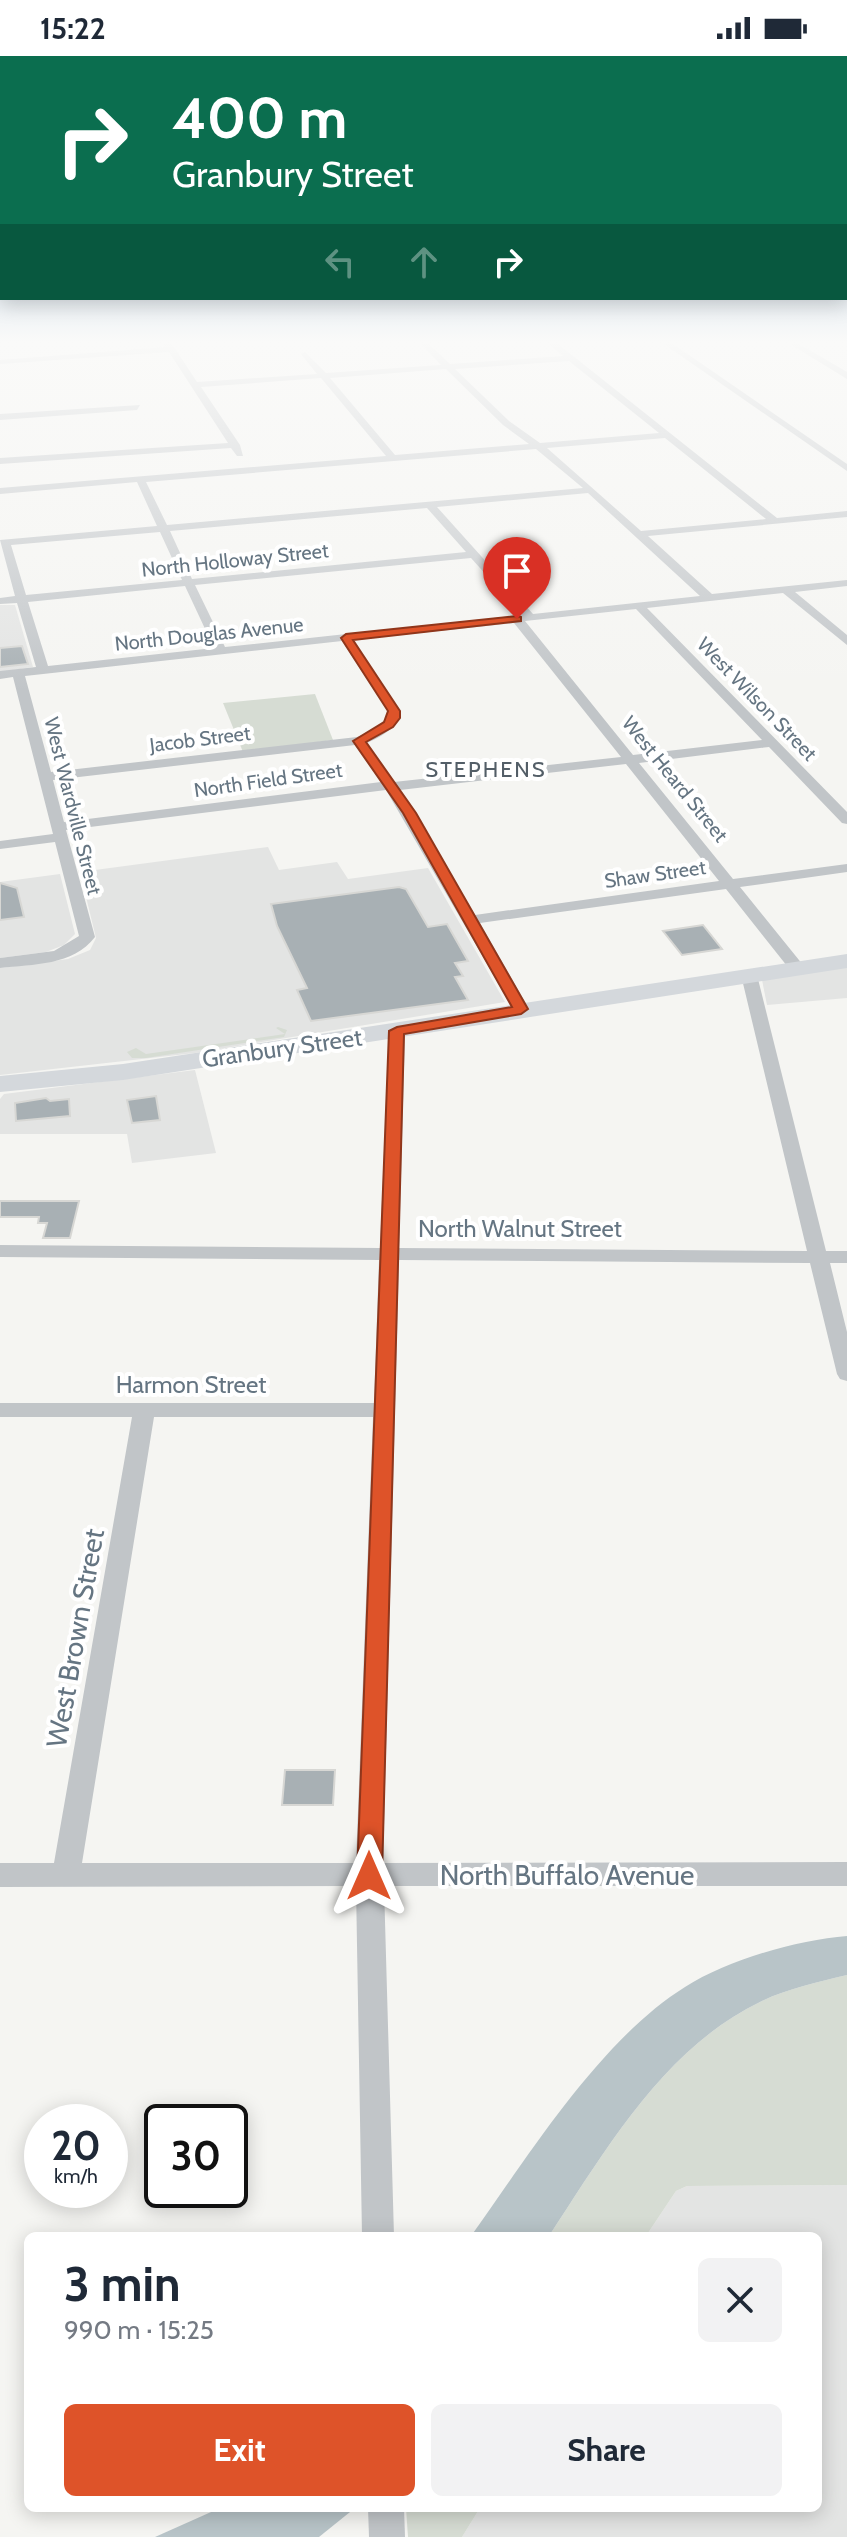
<!DOCTYPE html>
<meta charset="utf-8">
<style>
:root{--surface:#fff;--page:#f2f2f3;--text:#1f2937;--muted:#747a83;--accent:#de5329}
body{margin:0;font-family:Cabin,sans-serif;background:var(--page);color:var(--text);height:100vh;display:flex;flex-direction:column;font-size:30px;white-space:nowrap}
*{box-sizing:border-box;margin:0}
p{font-size:26px;color:var(--muted)}
.icon{flex:none;width:44px;height:44px;fill:none;stroke:currentColor;stroke-width:2;stroke-linecap:round;stroke-linejoin:round}
.map{position:relative;flex:1;overflow:hidden}
.drawer{position:absolute;left:24px;top:2176px;width:798px;height:280px;display:flex;flex-direction:column;background:var(--surface);border-radius:12px;box-shadow:0 4px 20px #0003}
.drawer>*{flex:none}
.banner{position:absolute;left:0px;top:0px;width:848px;height:244px;box-shadow:0 4px 20px #0003;background:#0b6e4f;color:#fff;overflow:hidden}
.speed{position:absolute;left:24px;top:2048px;display:flex;gap:16px;font-size:40px;font-weight:700;text-align:center}
.speed>*{display:grid;place-content:center;width:104px;height:104px;border-radius:50%;background:var(--surface);box-shadow:0 4px 20px #0003;line-height:1}
.speed small{font-size:20px;font-weight:400}
.speed .limit{border:4px solid #111;border-radius:12px;background:#fff;color:#111}
.pin{position:absolute;display:grid;place-items:center;width:68px;height:68px;color:#fff;margin:-82px -34px;border-radius:50% 50% 50% 0;rotate:-45deg;box-shadow:0 0 8px #0007}
.pin .icon{rotate:45deg}
.me{position:absolute;width:88px;margin:-44px;rotate:0deg;stroke-linejoin:round;filter:drop-shadow(0 0 6px #0008)}
.turn{display:flex;align-items:center;gap:28px;height:168px;padding:0 40px;font-size:36px}
.turn .icon{width:104px;height:104px;stroke-width:2.5}
.turn b{display:block;font-size:56px;line-height:68px}
.lanes{display:flex;align-items:center;height:76px;padding:0 40px;background:#0003;justify-content:center;gap:40px;direction:ltr}
.lanes .off{opacity:.35}
.round{display:grid;place-items:center;flex:none;width:84px;height:84px;border-radius:12px;background:var(--page)}
.summary{display:flex;align-items:center;justify-content:space-between;height:136px;padding:0 40px}
h1{font-size:48px;font-weight:700;line-height:60px}
.cta{display:flex;gap:16px;margin-top:auto;padding:16px 40px}
.cta a{flex:1;height:92px;border-radius:12px;background:var(--accent);color:#fff;font-size:32px;font-weight:700;line-height:92px;text-align:center}
.cta a+a{background:var(--page);color:var(--text)}
.status{display:flex;justify-content:space-between;align-items:center;height:56px;padding:0 40px;background:var(--surface);direction:ltr}
.status svg{height:22px;fill:currentColor}
.map>svg:first-child{display:block}
.built{fill:#e3e4e3}
.green{fill:#d6dcd3}
.water{fill:#b8c4c8}
.building{fill:#a8b0b4;stroke:#d7d7d4;stroke-width:2}
.lines{fill:none;stroke-linecap:round;stroke-linejoin:round}
.street{fill:#c1c5c8;fill-rule:evenodd}
.secondary{fill:#d4d8dc;fill-rule:evenodd}
.route{fill:#de5329;stroke:#90361b;stroke-width:2}
.labels{text-anchor:middle;dominant-baseline:central;stroke-width:8;stroke-linejoin:round;paint-order:stroke}
.far-street-label{font-size:20px;fill:#657582;stroke:#fff}
.far-neighbourhood-label{font-size:22px;letter-spacing:2px;fill:#535e67;stroke:#fff}
.street-label{font-size:24px;fill:#657582;stroke:#fff}
.near-street-label{font-size:28px;fill:#657582;stroke:#fff}
</style>
<div class="status"><b>15:22</b><svg viewBox="0 0 49 12"><path d="M0 12V9h3v3zM5 12V6h3v6zM10 12V3h3v9zM15 12V0h3v12zM26 1h20v11H26zM47 4h2v5h-2z"/></svg></div>
<div class="map">
<svg width="847" height="2481" viewBox="0 0 847 2481">
<rect width="100%" height="100%" fill="#f5f5f2"/>
<g class="built">
<polygon points="0,549 15,549 33,611 0,616"/>
<polygon points="268,791 279,814 337,806 348,823 428,812 505,946 195,997 0,1019 0,912 68,903 90,894 96,882 80,816"/>
<polygon points="60,818 75,878 64,889 46,896 0,902 0,826"/>
<polygon points="847,911 847,942 767,949 762,924"/>
<polygon points="195,1014 216,1097 132,1107 127,1078 0,1078 0,1043 4,1038"/>
<polygon points="847,2129 847,2481 462,2481 480,2452 818,2452 818,2180 646,2180 676,2135 687,2130"/>
</g>
<g class="green">
<polygon points="315,638 333,684 243,696 223,647"/>
<polygon points="278,971 287,974 284,981 146,1002 132,1002 127,996 136,992 146,998 285,978 276,972"/>
<path d="M847,1919v210l-160,1 -11,5 -30,45h-97c56,-85 115,-188 211,-234 26,-13 58,-20 87,-27z"/>
<polygon points="406,2452 480,2452 462,2481 408,2481"/>
</g>
<g class="water">
<path d="M847,1880v39c-29,7 -61,14 -87,27 -96,46 -155,149 -211,234h-78c58,-81 129,-196 214,-249 42,-27 112,-47 162,-51z"/>
<polygon points="220,2452 355,2452 319,2481 155,2481"/>
</g>
<g class="building">
<polygon points="22,590 28,608 0,611 0,592"/>
<polygon points="0,827 17,832 24,861 0,864"/>
<polygon points="399,831 406,833 428,871 447,868 468,905 455,907 463,920 455,921 468,944 311,965 297,934 307,932 277,870 271,848"/>
<polygon points="703,869 722,893 682,899 663,875"/>
<polygon points="156,1040 160,1064 132,1067 127,1044"/>
<polygon points="46,1042 50,1045 69,1043 70,1060 16,1065 15,1047"/>
<polygon points="0,1145 79,1145 70,1182 43,1182 47,1167 38,1167 39,1161 0,1161"/>
<polygon points="285,1714 335,1714 333,1749 282,1749"/>
</g>
<g class="lines">
<g class="street">
<path d="M164,288h8l25,38 120,-8 -16,-20 4,-2 21,21 115,-8 -20,-21h8l21,20 113,-8 -14,-12h9l219,174 70,-7v6l-199,19 64,58 135,-14v6l-52,6 52,43v10l-64,-52 -136,15 200,204v12l-5,-1 -73,-76 -130,16 94,116 114,-15v8l-107,15 63,78v6h-12l-65,-82 -246,34 49,86 -8,5 -6,-2 -129,-222 -320,40 29,107c-22,29 -62,27 -95,31v-10l54,-7 25,-15 -24,-94 -55,7v-8l53,-7 -40,-157 -13,2v-8l36,-4 -19,-64 -17,1v-6l15,-2 -15,-56 157,-14 -20,-44 -137,12v-6l386,-32 -65,-78 -120,9 39,58 3,11h-6l-6,-8 -231,16v-6l228,-15 -59,-91 -169,12v-4l166,-13zM569,305l90,72 -119,10 -31,-22 -54,-52zM446,313l57,56 26,19 -134,11 -65,-77zM665,382l101,81 -125,12 -94,-83zM536,393l47,39 -416,37 -21,-43zM588,437l112,103 -167,18 -96,-107zM427,452l39,44 -274,27 -22,-48zM160,476l22,48 -156,15 -15,-50zM471,502l51,57 -297,32 -30,-62zM185,530l29,62 -166,18 -20,-64zM636,553l126,131 -129,15 -108,-134zM514,567l107,134 -227,25 -27,-39c13,-6 33,-16 33,-32l-47,-71zM342,585l46,70v6l-16,14 -15,6 -306,35 -26,-96zM355,689l26,37 -317,40 -11,-42zM626,708l93,117 -244,34 -75,-125z"/>
<polygon points="664,288 673,288 847,408 847,415"/>
<polygon points="790,288 799,288 847,316 847,323"/>
<polygon points="140,349 137,354 0,364 0,358"/>
<path d="M749,914l8,5 69,276h21v12h-17l17,69v49l-7,-2 -3,-5 -27,-111 -411,-3 -16,603 464,-1v24h-463l10,350h-32l-6,-350 -356,1v-24h54l78,-446h-132v-14h374l5,-143 -379,-3v-12l380,3 9,-217 8,-5 8,5 -6,217 408,3 -66,-276zM154,1361h219l-17,446h-274z"/>
<polygon points="368,2452 404,2452 405,2481 369,2481"/>
</g>
<polygon class="secondary" points="847,898 847,912 123,1024 0,1036 0,1020 123,1008"/>
</g>
<linearGradient id="sky" x2="0" y2="1"><stop stop-color="#95badb"/><stop offset="0.45" stop-color="#fafaf9"/><stop offset="1" stop-color="#fafaf9" stop-opacity="0"/></linearGradient>
<rect width="847" height="635" fill="url(#sky)"/>
<polygon class="route" points="517,560 521,561 521,565 353,584 400,655 400,662 393,671 366,686 416,757 528,953 521,958 404,978 382,1820 378,1828 369,1831 360,1828 357,1820 389,975 397,971 512,951 403,757 353,685 384,666 388,655 341,582 346,578"/>
<g class="labels">
<g class="far-street-label">
<text transform="translate(235 504) rotate(-6)">North Holloway Street</text>
<text transform="translate(209 578) rotate(-6)">North Douglas Avenue</text>
<text transform="translate(757 643) rotate(46)">West Wilson Street</text>
<text transform="translate(200 683) rotate(-7)">Jacob Street</text>
<text transform="translate(675 723) rotate(51)">West Heard Street</text>
<text transform="translate(268 724) rotate(-8)">North Field Street</text>
<text transform="translate(73 750) rotate(76)">West Wardville Street</text>
<text transform="translate(655 818) rotate(-8)">Shaw Street</text>
</g>
<g class="far-neighbourhood-label">
<text x="486" y="713">STEPHENS</text>
</g>
<g class="street-label">
<text transform="translate(282 992) rotate(-8)">Granbury Street</text>
<text x="520" y="1172">North Walnut Street</text>
<text x="191" y="1328">Harmon Street</text>
</g>
<g class="near-street-label">
<text transform="translate(75 1582) rotate(-80)">West Brown Street</text>
<text x="567" y="1819">North Buffalo Avenue</text>
</g>
</g>
</svg>
<div class="speed"><div>20<small>km/h</small></div><div class="limit">30</div></div>
<div class="pin" style="left:517px;top:563px;background:#d93025"><svg class="icon" aria-label="arrive" viewBox="0 0 24 24"><path d="M6 21V4h12l-3 4 3 4H6"/></svg></div>
<svg class="me" style="left:369px;top:1820px" viewBox="-20 -20 40 40"><path d="M0-17L14 15 0 8-14 15z" fill="#de5329" stroke="#fff" stroke-width="4"/></svg>
<div class="banner">
<div class="turn"><svg class="icon" aria-label="right" viewBox="0 0 24 24"><path d="M7 20v-9h11M14 6l5 5-5 5"/></svg><div><b>400 m</b>Granbury Street</div></div>
<div class="lanes"><svg class="icon off" aria-label="left" viewBox="0 0 24 24"><path d="M17 20v-9H6M10 6l-5 5 5 5"/></svg><svg class="icon off" aria-label="ahead" viewBox="0 0 24 24"><path d="M12 20V5M6 11l6-6 6 6"/></svg><svg class="icon" aria-label="right" viewBox="0 0 24 24"><path d="M7 20v-9h11M14 6l5 5-5 5"/></svg></div>
</div>
<section class="drawer">
<div class="summary"><div><h1>3 min</h1><p>990 m · 15:25</p></div><a class="round"><svg class="icon" aria-label="close" viewBox="0 0 24 24"><path d="M6 6l12 12M18 6L6 18"/></svg></a></div>
<div class="cta"><a>Exit</a><a>Share</a></div>
</section>
</div>
